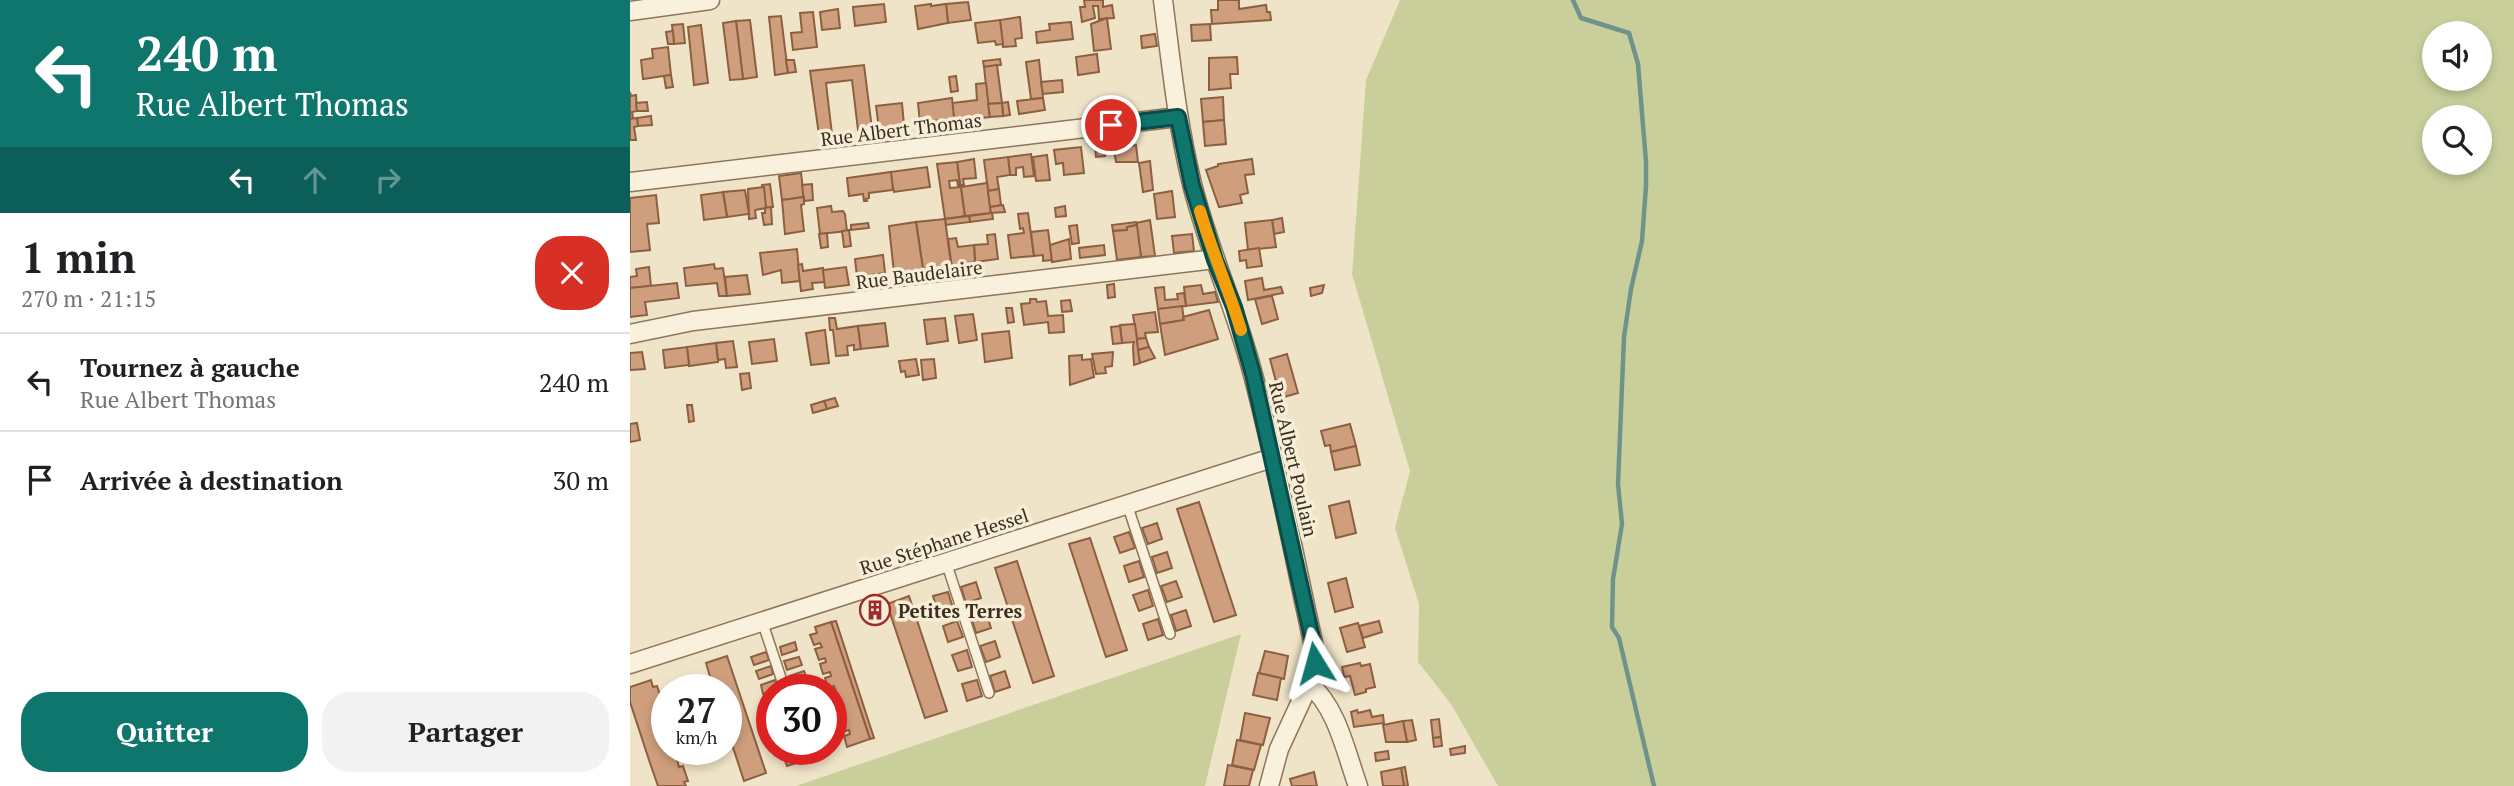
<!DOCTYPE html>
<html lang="fr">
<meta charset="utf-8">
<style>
:root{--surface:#fff;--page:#f2f2f2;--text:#202124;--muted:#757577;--line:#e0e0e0;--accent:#0f766e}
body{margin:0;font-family:"PT Serif",serif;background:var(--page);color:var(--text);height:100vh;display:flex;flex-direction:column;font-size:26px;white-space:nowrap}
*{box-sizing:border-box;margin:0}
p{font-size:23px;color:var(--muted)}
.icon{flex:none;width:38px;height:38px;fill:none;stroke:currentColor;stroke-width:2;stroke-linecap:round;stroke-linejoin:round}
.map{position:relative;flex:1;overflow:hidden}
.details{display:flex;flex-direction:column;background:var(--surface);width:630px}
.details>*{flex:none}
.top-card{background:#0f766e;color:#fff;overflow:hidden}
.tools{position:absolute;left:1792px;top:21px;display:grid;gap:14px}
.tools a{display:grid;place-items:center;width:70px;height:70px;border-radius:50%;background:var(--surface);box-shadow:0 4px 10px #0003;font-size:35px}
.speed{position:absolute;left:21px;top:674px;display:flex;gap:14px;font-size:35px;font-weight:700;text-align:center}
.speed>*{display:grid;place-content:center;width:91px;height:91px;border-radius:50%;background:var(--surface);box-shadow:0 4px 10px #0003;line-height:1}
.speed small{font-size:18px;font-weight:400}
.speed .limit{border:10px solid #d22;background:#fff;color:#111}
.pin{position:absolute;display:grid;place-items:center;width:60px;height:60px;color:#fff;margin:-30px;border:4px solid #fff;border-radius:50%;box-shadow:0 2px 7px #0007}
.me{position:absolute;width:77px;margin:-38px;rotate:352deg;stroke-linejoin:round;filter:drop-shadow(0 0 5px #0008)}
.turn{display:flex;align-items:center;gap:24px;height:147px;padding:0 21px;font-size:32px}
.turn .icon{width:91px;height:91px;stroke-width:2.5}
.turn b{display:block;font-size:49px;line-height:60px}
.lanes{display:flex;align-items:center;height:66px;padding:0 21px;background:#0003;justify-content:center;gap:35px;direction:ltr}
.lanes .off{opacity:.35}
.round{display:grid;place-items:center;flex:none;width:74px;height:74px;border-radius:28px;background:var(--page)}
.headline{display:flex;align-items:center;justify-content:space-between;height:119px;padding:0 21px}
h1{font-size:42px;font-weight:700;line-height:52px}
.primary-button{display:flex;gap:14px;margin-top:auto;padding:14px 21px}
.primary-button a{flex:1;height:80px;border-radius:28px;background:var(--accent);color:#fff;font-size:28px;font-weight:700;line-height:80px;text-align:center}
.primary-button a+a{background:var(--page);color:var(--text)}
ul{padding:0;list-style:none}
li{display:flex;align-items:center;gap:21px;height:98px;padding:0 21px;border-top:2px solid var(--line)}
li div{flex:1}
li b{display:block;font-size:26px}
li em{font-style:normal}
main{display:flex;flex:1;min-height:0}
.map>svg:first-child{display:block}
.green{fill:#c9cf9b;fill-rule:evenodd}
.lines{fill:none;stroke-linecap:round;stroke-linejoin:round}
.stream{stroke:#6f938a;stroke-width:4.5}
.building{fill:#cf9f7d;stroke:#8d5f41;stroke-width:2}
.service-casing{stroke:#8d765c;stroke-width:12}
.minor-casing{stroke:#8d765c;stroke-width:21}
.service{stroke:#faf1dc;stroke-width:9}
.minor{stroke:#faf1dc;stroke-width:18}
.route-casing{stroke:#0a4d48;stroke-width:18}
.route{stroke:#0f766e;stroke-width:12}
.slow{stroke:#f59e0b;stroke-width:12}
.labels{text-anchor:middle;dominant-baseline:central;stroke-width:7;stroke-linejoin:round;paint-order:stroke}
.street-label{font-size:19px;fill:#3d2e20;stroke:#f7eed8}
.poi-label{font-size:19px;font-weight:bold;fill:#3d2e20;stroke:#f7eed8;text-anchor:start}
</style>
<main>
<section class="details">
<div class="top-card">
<div class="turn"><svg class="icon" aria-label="left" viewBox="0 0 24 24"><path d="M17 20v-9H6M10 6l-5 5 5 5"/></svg><div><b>240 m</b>Rue Albert Thomas</div></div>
<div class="lanes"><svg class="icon" aria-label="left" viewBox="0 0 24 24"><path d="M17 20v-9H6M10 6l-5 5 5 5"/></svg><svg class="icon off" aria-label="ahead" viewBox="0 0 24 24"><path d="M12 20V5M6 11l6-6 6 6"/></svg><svg class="icon off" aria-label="right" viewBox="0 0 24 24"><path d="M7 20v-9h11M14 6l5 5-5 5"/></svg></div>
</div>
<div class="headline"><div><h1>1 min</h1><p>270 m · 21:15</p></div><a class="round" style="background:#d93025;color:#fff"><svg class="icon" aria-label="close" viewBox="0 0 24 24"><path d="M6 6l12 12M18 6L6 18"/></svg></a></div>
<ul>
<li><svg class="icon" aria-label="left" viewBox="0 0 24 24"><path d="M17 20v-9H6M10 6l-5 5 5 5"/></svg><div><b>Tournez à gauche</b><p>Rue Albert Thomas</p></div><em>240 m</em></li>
<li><svg class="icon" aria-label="arrive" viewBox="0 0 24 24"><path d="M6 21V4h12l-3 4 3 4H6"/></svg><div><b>Arrivée à destination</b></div><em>30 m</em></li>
</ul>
<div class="primary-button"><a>Quitter</a><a>Partager</a></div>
</section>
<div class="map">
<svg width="1884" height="786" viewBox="0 0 1884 786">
<rect width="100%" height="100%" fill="#f0e4c8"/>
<g class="green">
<path d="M770,0h1114v786h-1016l-47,-82 -33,-42 1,-58 -24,-76 15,-57 -58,-197 14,-194zM1850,33v46h-46v-46zM1850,117v46h-46v-46z"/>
<polygon points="611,634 575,786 166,786"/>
</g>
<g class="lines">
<polyline class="stream" points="943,0 951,18 999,33 1008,64 1016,162 1016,186 1012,241 1001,289 994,337 988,484 992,524 983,579 982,627 989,638 1024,786"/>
</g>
<g class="building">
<polygon points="454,0 473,0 473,7 482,5 484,18 469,19 468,6 463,6 465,18 452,22 450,7 455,7"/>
<polygon points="588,0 609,0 609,9 636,5 637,12 640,12 641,20 582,24 581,10 588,10"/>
<polygon points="338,2 341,20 318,23 316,4"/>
<polygon points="254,4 256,22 225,26 223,7"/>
<polygon points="301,4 301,6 316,4 318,23 288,29 285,6"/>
<polygon points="208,9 210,28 192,30 190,12"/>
<polygon points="183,12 187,47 163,50 161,33 172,32 170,13"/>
<polygon points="151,16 158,73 145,75 139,17"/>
<polygon points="390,17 392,38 385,39 386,46 373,47 370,20"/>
<polygon points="477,18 481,49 464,51 461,24"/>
<polygon points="120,20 127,77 113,79 106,21"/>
<polygon points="370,20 373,44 366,45 365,41 348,43 345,23"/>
<polygon points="106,21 113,79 100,80 93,23"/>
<polygon points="441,22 443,39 407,43 406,32 420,30 419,24"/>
<polygon points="53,24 55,43 44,44 42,25"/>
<polygon points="580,24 581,40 562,41 561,25"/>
<polygon points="71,25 78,83 64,85 58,27"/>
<polygon points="43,31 44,44 38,44 36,32"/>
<polygon points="525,34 527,46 512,48 511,36"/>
<polygon points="38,47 41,75 13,79 11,60 23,58 22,49"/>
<polygon points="467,54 469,72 448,75 446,57"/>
<polygon points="607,57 608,74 600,74 601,88 579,90 579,58"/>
<polygon points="370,59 371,65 354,67 353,61"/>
<polygon points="156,60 164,60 166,72 158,73"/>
<polygon points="409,60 413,98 401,99 396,62"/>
<polygon points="234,65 242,129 228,130 222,80 196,83 202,134 189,135 180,71"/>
<polygon points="367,65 372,103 358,104 354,67"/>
<polygon points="41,75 43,87 36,88 34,76"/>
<polygon points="326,76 328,91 321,92 319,77"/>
<polygon points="432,80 433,92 413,94 411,82"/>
<polygon points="356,83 360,117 324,121 322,103 347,100 346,84"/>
<polygon points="0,92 1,96 6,95 7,111 2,112 3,118 0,119"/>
<polygon points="593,97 594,120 573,122 571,99"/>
<polygon points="322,98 324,118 290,123 288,103"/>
<polygon points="413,98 415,110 389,114 387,101"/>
<polygon points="17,102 18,111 7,111 6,103"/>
<polygon points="378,102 380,115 373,116 372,103"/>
<polygon points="272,103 274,125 249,129 246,106"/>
<polygon points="372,103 373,116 360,117 358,104"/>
<polygon points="21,116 22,125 8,126 7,118"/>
<polygon points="7,118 8,126 4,127 6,140 0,140 0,119"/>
<polygon points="594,120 596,144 575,146 573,122"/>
<polygon points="500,141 501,146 506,145 508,162 486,162 483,143"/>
<polygon points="474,144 475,156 466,157 465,145"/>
<polygon points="451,147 454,173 434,175 433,163 426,164 424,150"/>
<polygon points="401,154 404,176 394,177 393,167 386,168 386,175 380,175 378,157"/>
<polygon points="417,155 420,180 406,181 403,157"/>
<polygon points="378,157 380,175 367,177 369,189 358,191 354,160"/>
<polygon points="344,159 346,178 333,179 334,185 330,185 327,162"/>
<polygon points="622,159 624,174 615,175 618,193 610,195 612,203 589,207 576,170 588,166 588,164"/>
<polygon points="520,161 523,190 513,192 509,163"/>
<polygon points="327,162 330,185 328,186 327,180 319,181 320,188 331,187 335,216 315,219 307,164"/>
<polygon points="297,167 300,187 264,192 260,172"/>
<polygon points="261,172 263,190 239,193 239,198 236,199 237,201 234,201 233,194 219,196 217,178"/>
<polygon points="171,173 174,197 152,200 149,176"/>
<polygon points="357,183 361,213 335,216 331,187"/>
<polygon points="140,184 143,207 136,208 132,185"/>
<polygon points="182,184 183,200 174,201 172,185"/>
<polygon points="134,187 136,208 125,210 126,218 119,219 118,189"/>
<polygon points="369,189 371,205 360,207 358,191"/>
<polygon points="115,190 119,214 97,217 93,192"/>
<polygon points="542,191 545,217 527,219 524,194"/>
<polygon points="93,192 97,217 74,220 71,195"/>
<polygon points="26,195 29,223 17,224 20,250 0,252 0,198"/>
<polygon points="174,197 174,204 171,205 174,231 155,234 152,200"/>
<polygon points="373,205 375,212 361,213 360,207"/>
<polygon points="201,206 202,212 213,211 215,214 217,231 190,234 187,208"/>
<polygon points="435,206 436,216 426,217 425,208"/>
<polygon points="141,207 142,224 134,225 132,213 135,213 135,208"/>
<polygon points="362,213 363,219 340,222 339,216"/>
<polygon points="398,213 404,256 381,258 378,235 394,233 393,228 390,229 388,214"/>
<polygon points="339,216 340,222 316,225 315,219"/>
<polygon points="652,218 654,232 644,234 642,220"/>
<polygon points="315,219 323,279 307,281 305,268 293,269 286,222"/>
<polygon points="520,220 525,256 511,257 506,223"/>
<polygon points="642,220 646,247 618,250 615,223"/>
<polygon points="286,222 293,269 264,273 259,226"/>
<polygon points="506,222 507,225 497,227 497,230 483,231 482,225"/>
<polygon points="238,223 239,228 221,230 221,225"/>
<polygon points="447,225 449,243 442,244 439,226"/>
<polygon points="507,225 511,257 487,260 483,231 497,230 497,227"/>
<polygon points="219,230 221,246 214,247 212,231"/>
<polygon points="418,230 422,260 413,261 413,255 404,256 401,232"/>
<polygon points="197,233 198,247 191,248 189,234"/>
<polygon points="365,234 368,259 345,262 344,245 358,244 357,235"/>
<polygon points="562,234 564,251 544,253 542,236"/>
<polygon points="326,238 328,247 344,245 345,262 330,264 330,267 322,268 318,239"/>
<polygon points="439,239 441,259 422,262 420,245"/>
<polygon points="474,245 475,255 450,258 449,248"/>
<polygon points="629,248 632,266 617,268 616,260 610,261 609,251"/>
<polygon points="167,249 170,281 152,283 151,270 133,275 130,253"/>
<polygon points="253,255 255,273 227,277 225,259"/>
<polygon points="84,264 85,269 93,268 97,296 89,296 87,283 56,286 54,268"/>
<polygon points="172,264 173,271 193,268 195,282 182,283 183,289 171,291 168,265"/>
<polygon points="19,267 21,286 0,288 0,277 7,276 6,269"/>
<polygon points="216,267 219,285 195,288 193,270"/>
<polygon points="117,275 120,294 97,296 95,277"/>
<polygon points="632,278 634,290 651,287 653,293 618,300 615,281"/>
<polygon points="47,283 49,298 15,302 17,315 0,317 0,288"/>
<polygon points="484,284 485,297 478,298 477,285"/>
<polygon points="571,285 573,294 585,292 588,302 556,306 554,287"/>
<polygon points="694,285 692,293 681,296 680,288"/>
<polygon points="534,287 535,300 548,299 547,294 554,293 556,306 528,309 525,288"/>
<polygon points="642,296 648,319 632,324 625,299"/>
<polygon points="400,299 406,299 407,302 416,301 418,316 433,315 434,332 419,333 418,322 394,325 391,304 400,303"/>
<polygon points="440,300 442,311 432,312 431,301"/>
<polygon points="552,306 554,320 530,324 528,309"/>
<polygon points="376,308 382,308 384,322 378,323"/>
<polygon points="579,310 588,339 535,355 530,324 554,320 553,317"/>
<polygon points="525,312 528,332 515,333 516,338 507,339 503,315"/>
<polygon points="343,314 347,340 329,343 325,316"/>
<polygon points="199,318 205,318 207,329 228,326 231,349 224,350 224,345 217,346 218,355 206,356 203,330 200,330"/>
<polygon points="315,318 318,341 297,344 294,320"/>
<polygon points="255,323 258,346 231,349 228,326"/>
<polygon points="505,324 510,363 504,365 503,346 504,342 492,343 490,325"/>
<polygon points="490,326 492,343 483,344 481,327"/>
<polygon points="195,330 199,363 181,365 176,333"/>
<polygon points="379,331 382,358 355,362 352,334"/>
<polygon points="516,338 519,347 508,350 507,339"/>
<polygon points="144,339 147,361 122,364 119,342"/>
<polygon points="103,341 107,367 96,368 95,359 88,360 86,343"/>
<polygon points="86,343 88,362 59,366 57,347"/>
<polygon points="57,347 59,365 35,368 33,350"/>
<polygon points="519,347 525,358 510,363 508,350"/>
<polygon points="12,352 15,369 0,370 0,353"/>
<polygon points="483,352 482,366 475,367 476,373 466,374 462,354"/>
<polygon points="657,354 668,393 654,397 652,387 648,389 640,359"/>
<polygon points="452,355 452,360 461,359 464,377 440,385 439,356"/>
<polygon points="286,359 289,375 276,377 275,371 271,372 269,361"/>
<polygon points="304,359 306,378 293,380 291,360"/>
<polygon points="119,373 121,388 112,390 110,374"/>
<polygon points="205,398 208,406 197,409 194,401"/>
<polygon points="194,401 197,409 183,413 181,405"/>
<polygon points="57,405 62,405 64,421 59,422"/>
<polygon points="7,423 10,440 0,442 0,424"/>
<polygon points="720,424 726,446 701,452 700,445 695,446 691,431"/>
<polygon points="726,446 730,465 705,470 701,452"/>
<polygon points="719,501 726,533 706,538 699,506"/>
<polygon points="569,502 606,615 584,622 547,509"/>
<polygon points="527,523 532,539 518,544 512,528"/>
<polygon points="499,532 505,548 490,553 484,537"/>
<polygon points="460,538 497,650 476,657 439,544"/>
<polygon points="537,552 542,568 527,573 522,557"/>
<polygon points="387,561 424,676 403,683 365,568"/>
<polygon points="509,561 514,577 499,582 494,566"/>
<polygon points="716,578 723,607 705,612 698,583"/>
<polygon points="546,581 552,597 537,602 531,586"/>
<polygon points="346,582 351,598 336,603 331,587"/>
<polygon points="518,590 523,606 509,611 503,595"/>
<polygon points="318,592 323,608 308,613 303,596"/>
<polygon points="279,596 317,711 295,718 257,604"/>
<polygon points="556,610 561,626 546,631 541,615"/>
<polygon points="356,612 361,628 346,633 341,617"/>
<polygon points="528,619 533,635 518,640 513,624"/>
<polygon points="206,621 244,738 240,739 201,622"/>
<polygon points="327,621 333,637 318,642 313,626"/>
<polygon points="749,621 752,632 733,638 729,626"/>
<polygon points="201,622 240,739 217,747 214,736 220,734 219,730 212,732 209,722 215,720 214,716 208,718 204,707 211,705 209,701 203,703 201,698 201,692 206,691 204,686 198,688 195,678 201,676 200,672 193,674 190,664 196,662 195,658 189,660 185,649 192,647 190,643 184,645 180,635 187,633 185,627"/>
<polygon points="728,623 735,647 717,652 710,628"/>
<polygon points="365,641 370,657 356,662 350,646"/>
<polygon points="165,642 167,650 152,655 150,647"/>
<polygon points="337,650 342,667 328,671 322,655"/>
<polygon points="635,651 658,656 654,679 629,673"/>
<polygon points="136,652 139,660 124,665 121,657"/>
<polygon points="97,656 136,773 114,781 96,726 96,690 84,690 76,663"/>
<polygon points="169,657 172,665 157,670 154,661"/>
<polygon points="730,663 731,666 740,664 745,687 736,689 736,692 725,695 720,676 714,677 712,667"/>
<polygon points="141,666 143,674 129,679 126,671"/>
<polygon points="174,671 177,679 162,684 159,676"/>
<polygon points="375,671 380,687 365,692 360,676"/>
<polygon points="628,673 651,678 647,700 623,695"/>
<polygon points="21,680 23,687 27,686 32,701 28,702 32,714 36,713 37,716 37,749 48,749 49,754 46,756 49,767 53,766 58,781 54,782 56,786 28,786 21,766 0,702 0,687"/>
<polygon points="145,680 148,689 133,694 131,685"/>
<polygon points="347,680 352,696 337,701 332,684"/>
<polygon points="727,710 728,713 740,710 742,717 753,715 754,723 724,727 721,712"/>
<polygon points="615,713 640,718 633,745 610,740"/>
<polygon points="809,719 811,737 803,738 801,720"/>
<polygon points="782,720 786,740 777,742 773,721"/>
<polygon points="773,721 777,742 756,742 753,725"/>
<polygon points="811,737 812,746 804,747 803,738"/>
<polygon points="607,740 631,745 624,770 602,765"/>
<polygon points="835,746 835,753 821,755 820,749"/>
<polygon points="183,749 200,749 201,752 186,757"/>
<polygon points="758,751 759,759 746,761 745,753"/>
<polygon points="169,753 172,761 157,766 154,758"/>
<polygon points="598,765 623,770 619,786 594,786"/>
<polygon points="775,767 778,786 774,786 771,768"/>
<polygon points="771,768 774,786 753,786 751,772"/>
<polygon points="684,772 687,786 662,786 660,779"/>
</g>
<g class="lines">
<g class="service-casing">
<g id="service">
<polyline points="497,504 540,634"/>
<polyline points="316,562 359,693"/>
<polyline points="132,621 155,690"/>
<polyline points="175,749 178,756"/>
</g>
</g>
<g class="minor-casing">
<g id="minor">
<path d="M533,0c8,62 14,123 29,184 16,64 43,123 60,187 24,89 41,181 61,271l2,21 -6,21 -30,65 -10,37"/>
<polyline points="0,11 80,0"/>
<polyline points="0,182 548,117"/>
<polyline points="0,334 63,321 585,259"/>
<polyline points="0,664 642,458"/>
<path d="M679,684c28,23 37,69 49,102"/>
</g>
</g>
<use href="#service" class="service"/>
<use href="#minor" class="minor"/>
</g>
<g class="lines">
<g class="route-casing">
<polyline id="route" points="481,125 548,117 562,185 585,260 604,307 623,374 683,642 685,663"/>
</g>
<use href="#route" class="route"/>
<path class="slow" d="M570,211c12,41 29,79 41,119"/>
</g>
<defs>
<g id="building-ring" transform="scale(1.575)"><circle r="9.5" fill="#f7eed8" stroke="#9e2a2b" stroke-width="1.5"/><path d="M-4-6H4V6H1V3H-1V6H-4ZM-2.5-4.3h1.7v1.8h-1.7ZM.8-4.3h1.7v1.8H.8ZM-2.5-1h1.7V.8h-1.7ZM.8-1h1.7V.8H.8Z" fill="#9e2a2b"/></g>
</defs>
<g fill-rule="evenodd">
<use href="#building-ring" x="245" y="610"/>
</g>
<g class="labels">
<g class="street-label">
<text transform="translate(271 129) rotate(-7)">Rue Albert Thomas</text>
<text transform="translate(289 274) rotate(-7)">Rue Baudelaire</text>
<text transform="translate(664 459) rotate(77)">Rue Albert Poulain</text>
<text transform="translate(314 541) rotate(-18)">Rue Stéphane Hessel</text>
</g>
<g class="poi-label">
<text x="268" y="610">Petites Terres</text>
</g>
</g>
</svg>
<div class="tools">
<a><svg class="icon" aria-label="sound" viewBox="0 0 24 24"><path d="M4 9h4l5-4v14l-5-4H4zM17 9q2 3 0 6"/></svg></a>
<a><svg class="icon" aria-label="search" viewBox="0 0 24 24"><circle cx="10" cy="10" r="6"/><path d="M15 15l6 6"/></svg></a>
</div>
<div class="speed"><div>27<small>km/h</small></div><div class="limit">30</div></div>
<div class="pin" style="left:481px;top:125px;background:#d93025"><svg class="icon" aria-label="arrive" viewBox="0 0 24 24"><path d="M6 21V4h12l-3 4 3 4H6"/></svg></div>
<svg class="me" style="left:685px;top:663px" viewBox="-20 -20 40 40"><path d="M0-17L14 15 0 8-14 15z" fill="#0f766e" stroke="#fff" stroke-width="4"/></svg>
</div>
</main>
